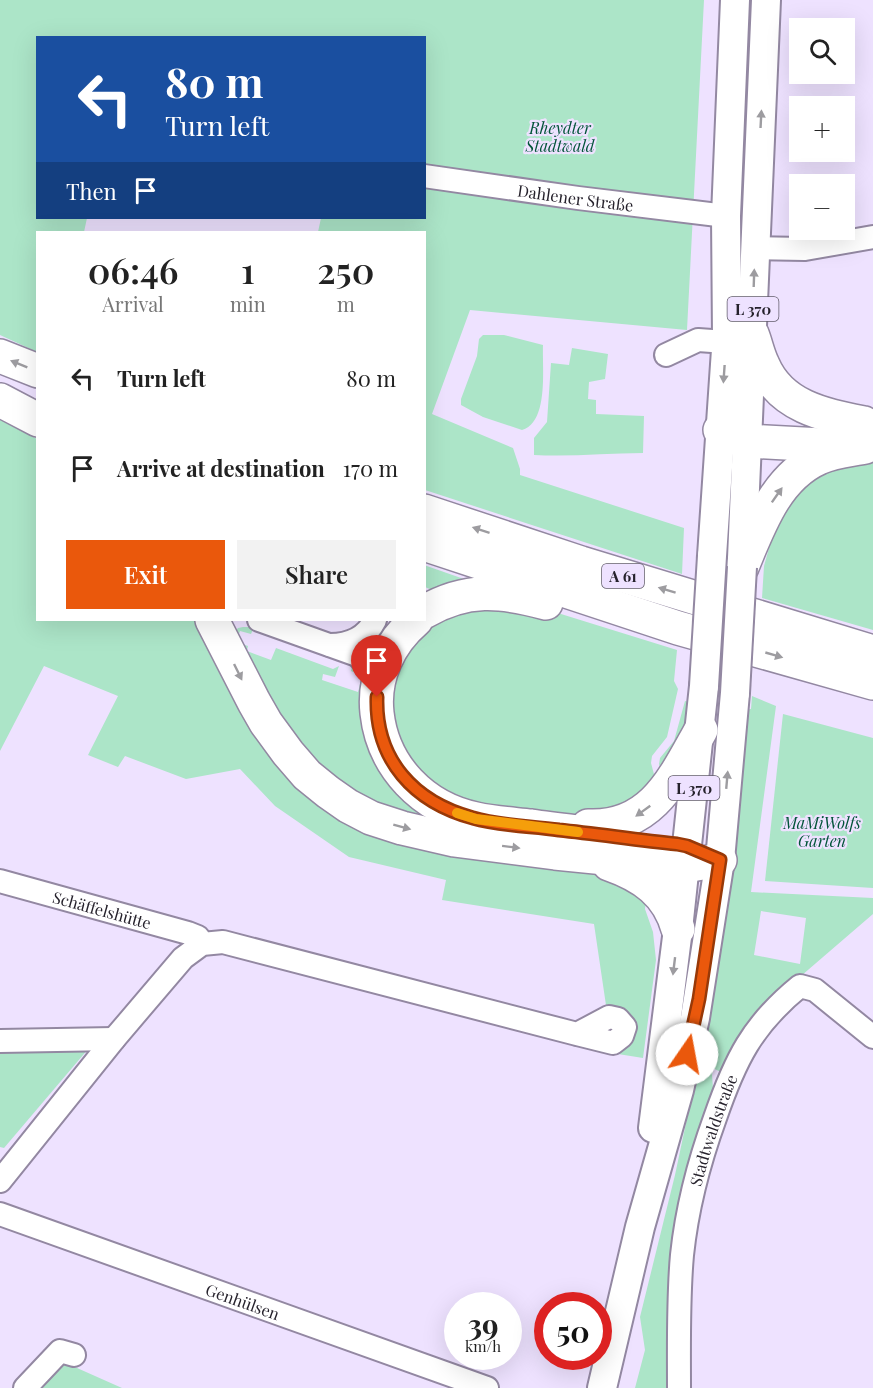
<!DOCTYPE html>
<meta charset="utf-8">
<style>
:root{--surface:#fff;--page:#f2f2f2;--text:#222;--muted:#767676;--accent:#ea580c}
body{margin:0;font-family:"Playfair Display",serif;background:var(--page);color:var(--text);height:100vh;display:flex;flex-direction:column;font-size:22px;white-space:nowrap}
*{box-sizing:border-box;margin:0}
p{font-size:20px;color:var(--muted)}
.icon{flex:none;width:33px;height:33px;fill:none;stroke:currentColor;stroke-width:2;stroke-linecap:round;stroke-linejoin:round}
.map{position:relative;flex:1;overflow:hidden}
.panel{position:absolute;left:36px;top:231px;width:390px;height:390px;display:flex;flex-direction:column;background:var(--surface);border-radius:0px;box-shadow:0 6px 24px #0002}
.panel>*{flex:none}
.banner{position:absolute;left:36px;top:36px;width:390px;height:183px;border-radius:0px;box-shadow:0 6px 24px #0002;background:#1a4fa0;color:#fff;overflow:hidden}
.buttons{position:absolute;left:789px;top:18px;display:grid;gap:12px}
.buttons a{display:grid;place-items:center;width:66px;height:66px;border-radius:0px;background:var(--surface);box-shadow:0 6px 24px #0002;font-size:30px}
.speed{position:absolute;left:444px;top:1292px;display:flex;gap:12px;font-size:30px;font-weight:700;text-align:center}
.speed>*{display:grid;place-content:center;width:78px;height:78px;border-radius:50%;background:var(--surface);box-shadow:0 6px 24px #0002;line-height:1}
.speed small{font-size:15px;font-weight:400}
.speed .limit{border:9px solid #d22;background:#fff;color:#111}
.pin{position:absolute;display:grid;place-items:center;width:51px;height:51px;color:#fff;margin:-62px -26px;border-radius:50% 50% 50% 0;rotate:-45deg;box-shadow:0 0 6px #0007}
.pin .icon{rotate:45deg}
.me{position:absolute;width:66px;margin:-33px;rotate:12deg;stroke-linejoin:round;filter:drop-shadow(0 0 4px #0008)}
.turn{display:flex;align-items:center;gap:21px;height:126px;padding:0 30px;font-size:27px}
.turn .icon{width:78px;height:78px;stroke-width:2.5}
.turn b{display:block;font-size:42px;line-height:51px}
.then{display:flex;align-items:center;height:57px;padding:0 30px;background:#0003;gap:12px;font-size:22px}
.eta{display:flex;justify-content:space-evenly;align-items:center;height:102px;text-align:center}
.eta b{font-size:36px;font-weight:600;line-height:42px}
.cta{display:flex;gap:12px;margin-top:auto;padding:12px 30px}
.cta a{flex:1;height:69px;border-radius:0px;background:var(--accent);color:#fff;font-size:24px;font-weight:600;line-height:69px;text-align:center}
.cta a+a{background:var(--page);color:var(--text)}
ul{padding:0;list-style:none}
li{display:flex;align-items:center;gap:18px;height:90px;padding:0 30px}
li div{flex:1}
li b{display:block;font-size:22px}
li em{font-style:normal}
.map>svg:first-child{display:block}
.green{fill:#ace5c8;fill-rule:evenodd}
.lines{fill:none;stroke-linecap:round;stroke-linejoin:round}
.minor-casing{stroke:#9388a2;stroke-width:26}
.major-casing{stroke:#9388a2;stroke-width:32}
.highway-casing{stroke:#9388a2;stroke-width:36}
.minor{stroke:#fff;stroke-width:22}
.major{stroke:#fff;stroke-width:28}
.highway{stroke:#fff;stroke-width:33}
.major-bridge-casing{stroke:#9388a2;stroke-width:32;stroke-linecap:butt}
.major-bridge{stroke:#fff;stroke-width:28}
.oneway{fill:#9d9ca0}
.route-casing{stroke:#983908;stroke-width:15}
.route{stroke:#ea580c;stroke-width:10}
.slow{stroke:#f59e0b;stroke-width:10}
.labels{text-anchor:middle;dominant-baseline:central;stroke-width:4.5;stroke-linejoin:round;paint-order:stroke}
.shield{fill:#eee2ff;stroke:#625c6b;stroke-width:1.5}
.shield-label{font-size:15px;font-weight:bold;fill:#26222c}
.park-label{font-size:16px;font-style:italic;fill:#025439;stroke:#eee2ff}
.street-label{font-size:16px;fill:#26222c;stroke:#eee2ff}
</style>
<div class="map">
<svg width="873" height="1388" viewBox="0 0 873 1388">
<rect width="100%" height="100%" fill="#eee2ff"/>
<g class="green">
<polygon points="0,0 704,0 687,330 470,310 432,414 513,448 520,469 520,475 684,528 682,574 425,490 424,232 318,232 321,218 424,218 424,38 38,38 38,218 87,218 84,232 38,232 37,352 0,335"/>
<path d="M483,335h21l39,10c-1,23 6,77 -21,85l-39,-13 -22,-12v-6l16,-43 2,-17z"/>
<path d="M572,348l36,6 -3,25 -16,3 -1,17 8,1v14l48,2 -1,37c-36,0 -72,4 -109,2v-17l13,-16 4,-59 18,2z"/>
<polygon points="0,418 37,439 38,620 196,620 299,786 589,868 647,892 645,909 653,932 656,960 643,1058 618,1054 628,1033 607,1012 594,924 442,900 446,880 349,857 275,806 240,769 186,779 125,756 118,767 88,755 118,696 44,666 0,751"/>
<polygon points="873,458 873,630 762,598 764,566 774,530 785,505 814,470"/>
<polygon points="424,565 481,585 432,590 425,587"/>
<polygon points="532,605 677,650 674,681 678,689 667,737 652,756 651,763 655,778 651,786 595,822 464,801 421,778 392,736 392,678 421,630 453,612"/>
<polygon points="243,627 254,627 251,634 240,631 236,642 248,646 247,651 271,660 276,648 333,669 339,666 335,677 323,674 322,680 358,692 362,676 351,671 352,665 360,670 438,811 426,828 318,779 232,635 238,628"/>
<path d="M752,696l24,10 -25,186 122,6v16l-79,68 -70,92 -11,-6 -1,7 2,27 -40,286h-39l10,-38 -5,-33 35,-142 42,-198 11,-88 16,-179 7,-1zM761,911l45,7 -6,46 -46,-9z"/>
<polygon points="685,701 689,702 685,727 662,776 659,764 660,758 674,741"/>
<polygon points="783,714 873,738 873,888 765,881"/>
<polygon points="89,1048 4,1148 0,1147 0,1051"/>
<polygon points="59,1360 122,1388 31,1388"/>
</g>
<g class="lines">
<g class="minor-casing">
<g id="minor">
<path id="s1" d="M424,176l154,22 148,18"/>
<polyline points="755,248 805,249 873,237"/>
<polyline points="666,355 698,340 726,342"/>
<polyline points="259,620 357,655 379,676"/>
<path d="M330,645c20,0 36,-7 45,-25"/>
<path id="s2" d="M0,881l188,52 10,4 4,7"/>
<polyline points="0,1041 114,1039"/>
<polyline points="0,1181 114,1039 183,958 202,944 223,942 577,1034 613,1043 622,1036 625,1027 618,1019 609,1017 577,1034"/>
<path id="s3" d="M0,1214l487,174"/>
<polyline points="25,1388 60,1351 74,1355"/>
<path id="s4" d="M679,1388c0,-44 -1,-89 3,-133 5,-47 17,-93 33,-137 20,-58 37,-93 85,-132l15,4 58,47"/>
</g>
</g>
<g class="major-casing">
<g id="major">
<polyline points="712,556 727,335 726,216 735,0"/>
<polyline points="742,558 766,0"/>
<polyline points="653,1128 678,929 704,686"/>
<polyline points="602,1388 640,1227 679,1090 695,1018 720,860 735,693"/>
</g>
</g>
<g class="highway-casing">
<g id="highway">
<path d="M752,334c4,10 6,21 11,31 18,42 61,50 101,58"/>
<polyline points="0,356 38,371"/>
<polyline points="0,400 38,420"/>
<polyline points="720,430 747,441 841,446"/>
<polyline points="424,511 581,563 873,652"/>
<polyline points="424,544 678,628 873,683"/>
<path d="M742,567c17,-41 34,-90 77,-109 14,-7 31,-8 46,-11"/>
<path d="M424,612c43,-25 77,-21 122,-9"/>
<polyline points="212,620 254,702 266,723 288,753 307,775 328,792 348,806 371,818 402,828 454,840 555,853 685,866 720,860"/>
<path d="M416,620c-27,23 -43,57 -39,93 6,54 46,95 99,106 18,4 37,5 55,7 28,4 57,7 86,11"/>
<path d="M588,826c64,3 86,-48 113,-96"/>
<path d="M609,864c34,12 59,29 69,65"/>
</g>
</g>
<use href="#minor" class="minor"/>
<use href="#major" class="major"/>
<use href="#highway" class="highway"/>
<g class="major-bridge-casing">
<g id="major-bridge">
<polyline points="704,686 712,556"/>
<polyline points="735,693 742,567"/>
</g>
</g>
<use href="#major-bridge" class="major-bridge"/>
</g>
<defs><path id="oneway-solid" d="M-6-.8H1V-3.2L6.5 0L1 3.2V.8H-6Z" transform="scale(1.5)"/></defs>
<g class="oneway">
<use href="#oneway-solid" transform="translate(761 119) rotate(-87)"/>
<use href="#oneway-solid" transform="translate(754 278) rotate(-88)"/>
<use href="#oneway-solid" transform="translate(19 364) rotate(-158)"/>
<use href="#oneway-solid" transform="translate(724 374) rotate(94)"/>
<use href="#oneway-solid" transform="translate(777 495) rotate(-55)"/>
<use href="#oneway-solid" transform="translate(481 530) rotate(-162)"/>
<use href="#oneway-solid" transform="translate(667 590) rotate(-163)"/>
<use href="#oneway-solid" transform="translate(774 655) rotate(16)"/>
<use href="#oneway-solid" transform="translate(238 672) rotate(64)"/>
<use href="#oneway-solid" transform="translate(727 780) rotate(-85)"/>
<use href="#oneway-solid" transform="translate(643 811) rotate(144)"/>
<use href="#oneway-solid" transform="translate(402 827) rotate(15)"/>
<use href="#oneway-solid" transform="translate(511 847) rotate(7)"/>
<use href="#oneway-solid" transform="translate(674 966) rotate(97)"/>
</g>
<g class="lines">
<g class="route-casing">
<path id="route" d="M377,697c-2,63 37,105 96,121 27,8 58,8 86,12 39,4 78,10 118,14l10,2 33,14 -21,139 -12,55"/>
</g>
<use href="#route" class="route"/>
<polyline class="slow" points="457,813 476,819 578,832"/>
</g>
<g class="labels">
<g class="shield">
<rect x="727.5" y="297" width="51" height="24" rx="4.5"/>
<rect x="602" y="564" width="42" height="24" rx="4.5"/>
<rect x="668.5" y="776" width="51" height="24" rx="4.5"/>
</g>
<g class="shield-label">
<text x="753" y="309">L 370</text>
<text x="623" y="576">A 61</text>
<text x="694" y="788">L 370</text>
</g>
<g class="park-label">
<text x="560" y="127">Rheydter<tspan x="560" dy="18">Stadtwald</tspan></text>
<text x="822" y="822">MaMiWolfs<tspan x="822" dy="18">Garten</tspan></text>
</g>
<g class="street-label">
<text stroke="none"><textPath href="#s1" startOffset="153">Dahlener Straße</textPath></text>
<text stroke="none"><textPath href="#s2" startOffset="106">Schäffelshütte</textPath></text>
<text stroke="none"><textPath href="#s4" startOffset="262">Stadtwaldstraße</textPath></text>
<text stroke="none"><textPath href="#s3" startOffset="258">Genhülsen</textPath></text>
</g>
</g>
</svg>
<div class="buttons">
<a><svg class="icon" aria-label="search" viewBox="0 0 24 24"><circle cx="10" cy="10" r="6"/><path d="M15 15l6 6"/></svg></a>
<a>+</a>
<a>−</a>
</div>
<div class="speed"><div>39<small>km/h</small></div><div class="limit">50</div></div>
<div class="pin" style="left:377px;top:697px;background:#d93025"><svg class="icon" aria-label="arrive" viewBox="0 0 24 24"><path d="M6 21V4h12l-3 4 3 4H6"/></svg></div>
<svg class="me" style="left:687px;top:1054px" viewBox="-20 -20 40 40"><circle r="19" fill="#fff"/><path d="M0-13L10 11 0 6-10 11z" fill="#ea580c"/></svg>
<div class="banner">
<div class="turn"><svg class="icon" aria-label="left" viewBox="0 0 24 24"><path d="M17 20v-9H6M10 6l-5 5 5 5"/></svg><div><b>80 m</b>Turn left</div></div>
<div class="then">Then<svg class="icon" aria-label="arrive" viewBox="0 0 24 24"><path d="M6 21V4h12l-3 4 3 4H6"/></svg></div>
</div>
<section class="panel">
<div class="eta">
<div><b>06:46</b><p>Arrival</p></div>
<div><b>1</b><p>min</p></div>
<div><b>250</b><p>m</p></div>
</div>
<ul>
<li><svg class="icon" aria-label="left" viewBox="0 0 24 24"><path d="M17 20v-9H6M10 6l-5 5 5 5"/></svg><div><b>Turn left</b></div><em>80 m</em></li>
<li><svg class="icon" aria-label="arrive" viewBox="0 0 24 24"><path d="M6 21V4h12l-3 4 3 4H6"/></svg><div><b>Arrive at destination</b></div><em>170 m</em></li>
</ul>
<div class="cta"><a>Exit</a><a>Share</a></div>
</section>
</div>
